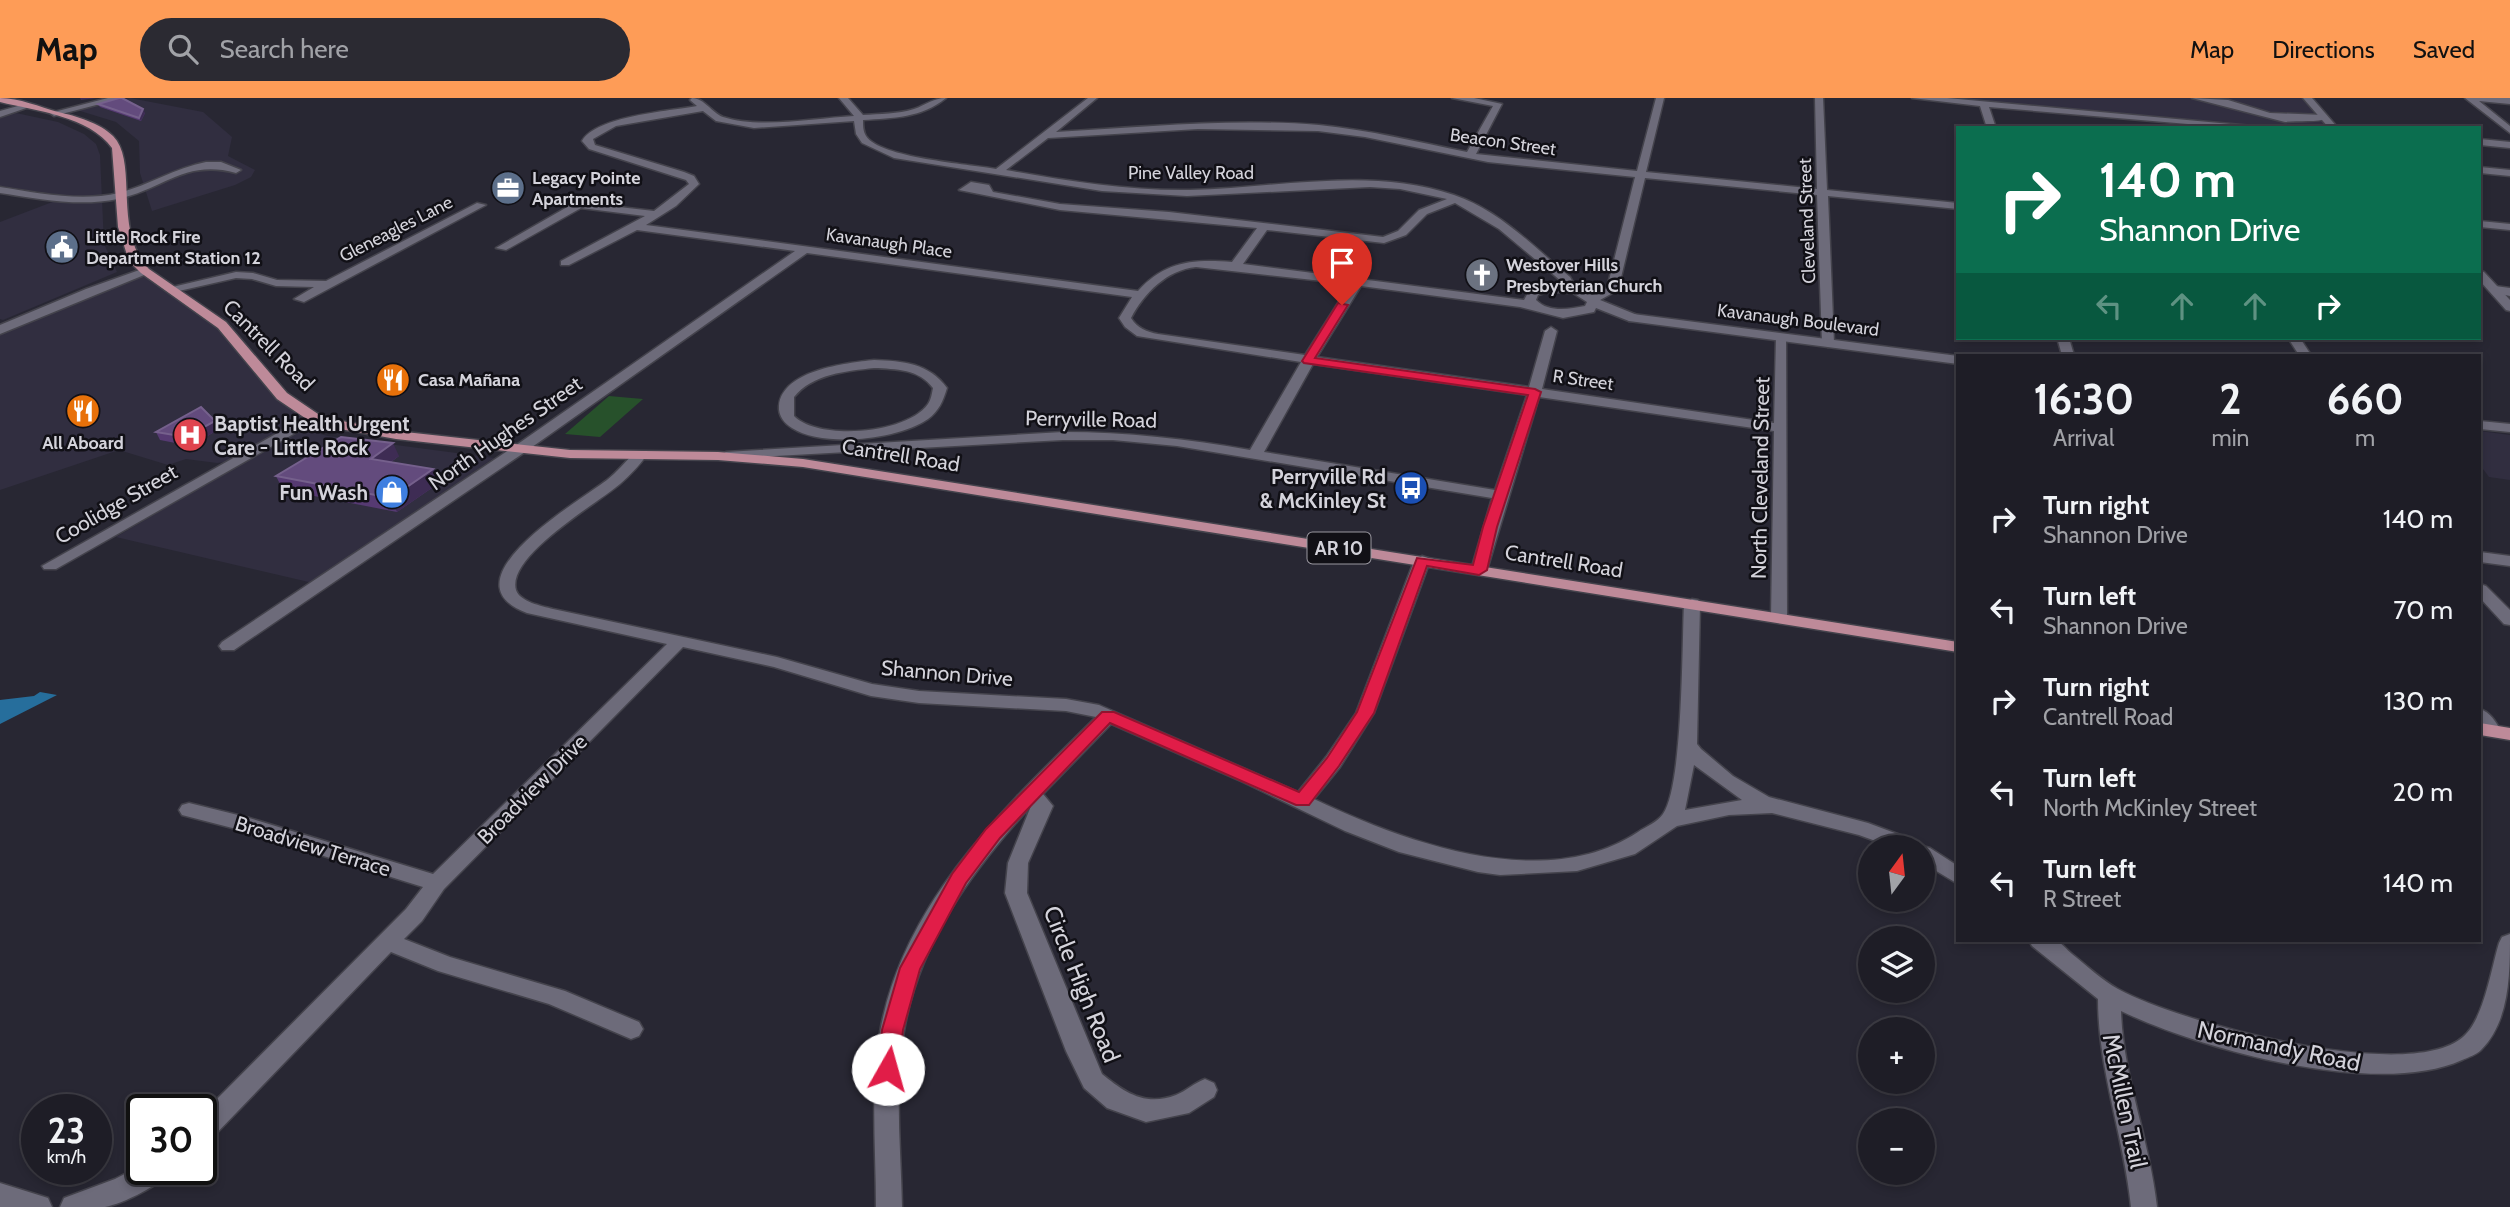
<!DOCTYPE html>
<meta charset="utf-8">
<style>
:root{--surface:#1e1d26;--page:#2b2a32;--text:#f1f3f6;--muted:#a1a2a7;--line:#3c3b43;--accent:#fe9c57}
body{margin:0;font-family:Cabin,sans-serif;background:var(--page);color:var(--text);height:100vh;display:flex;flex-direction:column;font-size:26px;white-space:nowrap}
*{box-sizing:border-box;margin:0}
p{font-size:23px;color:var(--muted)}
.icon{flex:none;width:38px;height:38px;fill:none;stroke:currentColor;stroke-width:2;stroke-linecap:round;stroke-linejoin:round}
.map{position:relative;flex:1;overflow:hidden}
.sheet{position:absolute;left:1956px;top:256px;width:525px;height:588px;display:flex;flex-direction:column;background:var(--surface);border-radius:0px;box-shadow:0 4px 10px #0003,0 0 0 2px var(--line)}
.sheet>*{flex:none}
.guide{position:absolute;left:1956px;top:28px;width:525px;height:214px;border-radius:0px;box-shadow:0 4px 10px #0003,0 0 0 2px var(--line);background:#0b6e4f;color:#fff;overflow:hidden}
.needle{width:46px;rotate:15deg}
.fabs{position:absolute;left:1858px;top:737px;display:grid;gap:14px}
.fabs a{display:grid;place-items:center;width:77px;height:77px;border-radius:50%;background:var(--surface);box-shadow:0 4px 10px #0003,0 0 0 2px var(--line);font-size:35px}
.speed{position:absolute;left:21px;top:996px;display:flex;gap:14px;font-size:35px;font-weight:700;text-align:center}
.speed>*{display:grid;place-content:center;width:91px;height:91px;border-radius:50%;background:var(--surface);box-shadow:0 4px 10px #0003,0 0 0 2px var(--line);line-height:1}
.speed small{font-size:18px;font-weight:400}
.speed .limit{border:4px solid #111;border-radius:10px;background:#fff;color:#111}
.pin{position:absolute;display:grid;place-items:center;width:60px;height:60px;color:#fff;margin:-72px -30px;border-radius:50% 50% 50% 0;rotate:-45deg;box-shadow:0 0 7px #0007}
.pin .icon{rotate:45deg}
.me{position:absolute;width:77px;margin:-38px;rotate:7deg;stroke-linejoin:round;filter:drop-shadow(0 0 5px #0008)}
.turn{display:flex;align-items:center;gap:24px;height:147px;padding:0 28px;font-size:32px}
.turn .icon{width:91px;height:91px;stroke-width:2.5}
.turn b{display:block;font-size:49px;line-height:60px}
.lanes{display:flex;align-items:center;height:66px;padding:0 28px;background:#0003;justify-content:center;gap:35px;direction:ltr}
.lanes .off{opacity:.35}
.eta{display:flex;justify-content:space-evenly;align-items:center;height:119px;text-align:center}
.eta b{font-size:42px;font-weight:700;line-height:49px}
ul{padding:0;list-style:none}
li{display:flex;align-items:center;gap:21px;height:91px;padding:0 28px}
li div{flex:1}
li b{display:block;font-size:26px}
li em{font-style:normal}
header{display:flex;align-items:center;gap:42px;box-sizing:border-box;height:98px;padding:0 35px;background:var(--accent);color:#111}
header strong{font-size:33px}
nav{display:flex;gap:38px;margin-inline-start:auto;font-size:24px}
.search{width:490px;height:63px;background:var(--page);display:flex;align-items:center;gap:18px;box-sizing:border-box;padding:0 24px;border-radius:38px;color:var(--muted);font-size:26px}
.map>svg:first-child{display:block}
.built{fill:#312e40}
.green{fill:#27512b}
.water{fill:#266e9c}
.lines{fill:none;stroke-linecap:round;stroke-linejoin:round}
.minor-casing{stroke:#44434c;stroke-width:3}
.tertiary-casing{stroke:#44434c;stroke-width:3}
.primary-casing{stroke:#44434c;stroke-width:3}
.minor{fill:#6d6b7a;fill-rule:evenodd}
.tertiary{fill:#6d6b7a;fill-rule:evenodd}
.primary{fill:#be8a99;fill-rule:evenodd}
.wall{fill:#563a72}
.shaded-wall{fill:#3e2c54}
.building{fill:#634b7d;stroke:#75608c;stroke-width:2}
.route{fill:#e11d48;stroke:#92132f;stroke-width:2}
.labels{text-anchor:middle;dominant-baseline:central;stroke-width:5;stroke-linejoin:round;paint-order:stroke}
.far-street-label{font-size:18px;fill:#d4d3db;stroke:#111016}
.far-poi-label{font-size:18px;font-weight:bold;fill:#d4d3db;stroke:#111016;text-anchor:start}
.shield{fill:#111016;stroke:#9a98a0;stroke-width:2}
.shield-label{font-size:19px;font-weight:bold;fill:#d4d3db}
.street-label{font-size:21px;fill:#d4d3db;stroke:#111016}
.poi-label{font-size:21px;font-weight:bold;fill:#d4d3db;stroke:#111016;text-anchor:end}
.near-street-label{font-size:24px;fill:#d4d3db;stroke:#111016}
</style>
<header>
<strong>Map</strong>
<div class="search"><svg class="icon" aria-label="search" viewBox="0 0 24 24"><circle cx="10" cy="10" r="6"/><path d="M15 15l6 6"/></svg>Search here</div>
<nav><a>Map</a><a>Directions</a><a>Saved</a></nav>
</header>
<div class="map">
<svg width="2510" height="1109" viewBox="0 0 2510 1109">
<rect width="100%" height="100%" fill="#282733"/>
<g class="built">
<polygon points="130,0 203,14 232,39 228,58 255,72 251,79 235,87 152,113 140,75 139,43 116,24 77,12"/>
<polygon points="1916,0 2306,0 2334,30 2270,30"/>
<polygon points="16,15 58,24 84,36 96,46 100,57 104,146 117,174 3,222 0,221 0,124 68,98 0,88 0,18"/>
<polygon points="145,173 222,227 282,298 313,319 234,363 217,365 186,361 168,367 119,352 0,392 0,232"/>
<polygon points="300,331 328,338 494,360 313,485 116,439"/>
<polygon points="2480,333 2510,337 2510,382 2489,379 2480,367"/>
</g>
<polygon class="green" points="609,298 643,301 600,339 565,336"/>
<polygon class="water" points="40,594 57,597 0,626 0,602 34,598"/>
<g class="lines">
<g class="minor-casing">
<g id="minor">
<polygon points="108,0 123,0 54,18 50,15"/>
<path d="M692,0c12,0 20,15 31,19 36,12 93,1 131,-1l-15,-18h9l15,17c17,-1 35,-1 51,-6 12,-4 19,-11 32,-11 -24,20 -53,20 -83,22 0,6 0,11 3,16 14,22 103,28 130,33l92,-71h9l-41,34c87,-5 176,-14 263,-7 50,5 99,17 148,27l26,-46 -41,-8h22l28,6 -26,50 161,17 19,-73h8l-18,74 171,17 -2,-91h8l4,92 131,13v6l-130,-13 6,147 -6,4 -6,-4 -5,-148 -172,-17 -27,112 -18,10 37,15v6h-8l-33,-13 -2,4 -31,6 -43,-11 -159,-21 -44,71 212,30 16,-56 6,-4 6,4 -15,58 232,34 2,-85 6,-4 4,1 1,283 -2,4 -6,1 -8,-5 3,-187 -235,-34 -52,173 -8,5 -8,-5 21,-72 -315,-52 -64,-6h-50l-342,19 -2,-3 7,-4 337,-20c64,0 125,7 187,18l51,-88 -164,-26 -12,-9 -6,-9 13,-21 -325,-44 -282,199 -291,198h-12l-3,-4 3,-4 293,-196 280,-195 -158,-21 -68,35h-8v-4l84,-45 -64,-8 -75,42 -10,-2 73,-42 -20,-3v-4l105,12 35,-27 -3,-4 -97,-31 -7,-8c14,-25 88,-30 115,-35l-7,-6zM703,13l13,10 38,7 100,-7 2,13 6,9 32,15 208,33 85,5 183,-9 30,2 47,10 -28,11 -21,21 -15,6 -214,-25 -109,-8 -67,-12 -4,-7 -18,-3 -12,8 101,20 197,18 -25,34c-39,-3 -67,-1 -94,29l-492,-66 30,-19 23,-22 -5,-8 -10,-4 -89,-27 -2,-6 23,-13zM1198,31l120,2 47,6 123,25 147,15 -28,111 -15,7 -17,-9 -5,-9c-36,-30 -71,-67 -116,-82 -84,-29 -177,-7 -264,-5 -61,1 -123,-9 -184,-20l42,-32zM1455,105l44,26 62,52 2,5 -16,-2 -18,7 -5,9 -281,-36 24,-34 117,13 22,-8 21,-21zM1196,169l154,17 -45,71 -147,-21c-11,-2 -21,-6 -27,-16 13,-25 36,-48 65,-51zM1548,194l25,1 14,9 -2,4c-16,3 -36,7 -49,-6l2,-5zM1313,266l214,31 -32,95 -231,-38z"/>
<polygon points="1912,0 1947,0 2274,30 2235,30 1989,9 1996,30 1987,30 1980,8"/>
<path d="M2192,0l36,2 42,13 54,2 4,3c-11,5 -30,2 -43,4z"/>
<polygon points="2465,0 2510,0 2510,6 2479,3 2510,28 2510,35"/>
<polygon points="25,6 32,8 0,19 0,13"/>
<polygon points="2480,41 2510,44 2510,50 2480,47"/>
<path d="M206,64h15l20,8 -5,3c-51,-14 -72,16 -118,26 -39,8 -79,0 -118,-6v-6c38,6 80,15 119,6 30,-8 56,-25 87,-31z"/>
<polygon points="2480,69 2510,72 2510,78 2480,75"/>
<polygon points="477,105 486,107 304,204 294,201 314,189 276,188 252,181 236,180 170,195 164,191 236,174 253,175 277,182 326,183"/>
<polygon points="2480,123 2510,126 2510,132 2480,129"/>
<polygon points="145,170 151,173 149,175 0,236 0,227 86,191"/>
<polygon points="2495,188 2510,190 2510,198 2491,194 2491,190"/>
<polygon points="2057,240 2069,240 2074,257 2062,257"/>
<polygon points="2288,240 2300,240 2311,257 2299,257"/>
<path d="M874,262c29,1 55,3 73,28 -4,13 -8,23 -19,31 -30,21 -105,29 -136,9 -7,-4 -14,-12 -13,-22 3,-36 67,-43 95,-46zM874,270c22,1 45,1 59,20 -1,5 -2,12 -5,16 -21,30 -109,37 -134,12v-19c18,-23 53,-26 80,-29z"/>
<polygon points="313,315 318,316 318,322 56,471 44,471 42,468"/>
<path d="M639,354l7,4c-7,10 -17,20 -26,28 -22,19 -114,72 -104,106 4,12 26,16 37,19l224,48 95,27 47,7 147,8 33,6 199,87 28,-35 30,-44 58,-152 8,-5 6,2 2,3 -56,152 -34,54 -26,32c90,43 231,95 324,33 7,-5 20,-10 25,-18 20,-28 19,-170 21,-210l8,-5 6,1 2,4 -3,140 4,5 32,27 36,21 99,26 51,19 3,4 8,2 28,18v18l-35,-21v-16h-31l-33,-12 -87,-22 -43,2 -52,11 -42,28 -58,17 -77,4 -22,-3 -79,-20 -54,-21 -102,-49 -132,-58 -68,70 10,12 -25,57 -1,30 75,181c22,18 43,33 74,21 10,-4 18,-12 29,-16l9,4 3,7 -3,7 -25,16 -43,9 -39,-14 -23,-20 -18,-37 -61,-158 3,-30 23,-57c-59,65 -112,136 -127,225 -10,57 -3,118 -2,176h-26c0,-58 -6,-118 4,-175 23,-131 126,-226 216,-315l-30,-6 -147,-8 -48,-7 -97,-29 -91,-20 -239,242 -22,32 -18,18 46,18 115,34 74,31 4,7 -4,7 -8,3 -82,-35 -111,-33 -47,-19 -181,188 -9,3v-28l205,-206 17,-22 -179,-56 -62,-16 -3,-5 3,-5 7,-2 57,14 187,57 234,-230 -140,-31c-85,-32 51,-111 80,-133 10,-8 18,-18 27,-27zM1694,667l48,35 -57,10z"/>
<polygon points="2480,454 2510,458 2510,468 2480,464"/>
<polygon points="2480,486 2486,488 2510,512 2510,527 2504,526 2480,500"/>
<path d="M2480,611c10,3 16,13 21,22l-2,4h-14l-5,-7z"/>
<path d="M2510,836c0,39 0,87 -29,116 -5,5 -12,7 -19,10 -84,38 -260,-10 -341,-49 2,66 29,130 36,196h-26c-7,-70 -33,-137 -33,-208l-66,-53 -3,-6c7,0 20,-3 26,0 6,2 12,10 17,14 15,12 30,26 46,35 60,33 290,96 345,48 21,-18 28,-68 36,-94l3,-6z"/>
<path d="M142,1067v4h29c-7,15 -49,35 -66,38 -14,0 -31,0 -45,0l4,-9 51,-19z"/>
<polygon points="0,1085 48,1100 52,1109 0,1109"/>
</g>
</g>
<g class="tertiary-casing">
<g id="tertiary">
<polygon points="2303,0 2312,0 2338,30 2329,30"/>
<polygon points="2480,173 2484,174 2510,202 2510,213 2506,212 2480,183"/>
<polygon points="1633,216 1958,258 1958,266 1629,223 1627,220"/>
<polygon points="2480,323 2510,326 2510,334 2480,331"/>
</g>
</g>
<g class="primary-casing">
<g id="primary">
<path d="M0,0c19,0 40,9 58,14 18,4 42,11 55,24 26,26 -1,95 36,133l77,53 61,71 31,21 24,7 54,10 174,19 148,2 85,7 1155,183v10l-1155,-185 -85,-7 -148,-2 -174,-19 -56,-10 -32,-9 -31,-21 -59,-71 -77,-55 -12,-12 -11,-34 -6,-79c-23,-32 -76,-37 -112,-46z"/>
<polygon points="2480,625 2510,630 2510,642 2480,637"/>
</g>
</g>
<use href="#minor" class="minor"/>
<use href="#tertiary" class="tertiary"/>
<use href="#primary" class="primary"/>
</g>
<g class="wall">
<polygon points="98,6 145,15 141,23 100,9"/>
<polygon points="215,323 219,331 191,348 160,342 156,334"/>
<polygon points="399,358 391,364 433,371 439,385 397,414 283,392 276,378"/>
</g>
<g class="shaded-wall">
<polygon points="80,0 96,0 81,2"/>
<polygon points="143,11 145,15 141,23 139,20"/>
<polygon points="215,323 219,331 191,348 186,339"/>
<polygon points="393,345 399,358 377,374 371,361"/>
<polygon points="433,371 439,385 397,414 391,400"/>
</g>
<g class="building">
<polygon points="119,0 122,0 143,11 139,20 98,6"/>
<polygon points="201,309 215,323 186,339 156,334"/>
<polygon points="341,339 393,345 371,361 433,371 391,400 276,378"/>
</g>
<polygon class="route" points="1338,205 1348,207 1315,260 1535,291 1541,294 1497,429 1487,472 1479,477 1427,468 1374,615 1339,668 1309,707 1296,707 1110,625 1000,740 966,785 920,871 903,932 899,971 896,978 888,980 880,978 877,971 882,932 900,870 952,776 986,731 1102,614 1114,614 1299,694 1327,660 1357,614 1417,460 1473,467 1483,429 1528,297 1304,265 1302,263"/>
<defs>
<g id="office-disc" transform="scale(1.75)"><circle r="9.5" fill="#5c6f8a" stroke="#111016"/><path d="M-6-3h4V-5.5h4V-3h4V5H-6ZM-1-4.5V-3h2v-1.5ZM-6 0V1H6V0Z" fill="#fff"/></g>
<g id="civic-disc" transform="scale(1.75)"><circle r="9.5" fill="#5c6f8a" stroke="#111016"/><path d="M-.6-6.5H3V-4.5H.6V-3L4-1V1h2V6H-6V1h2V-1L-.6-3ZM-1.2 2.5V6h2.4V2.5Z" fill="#fff"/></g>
<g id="church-disc" transform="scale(1.75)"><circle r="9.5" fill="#6b7280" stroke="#111016"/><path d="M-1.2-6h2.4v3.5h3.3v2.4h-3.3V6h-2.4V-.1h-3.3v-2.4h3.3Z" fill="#fff"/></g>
<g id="restaurant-disc" transform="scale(1.75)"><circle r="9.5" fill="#e8710a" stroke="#111016"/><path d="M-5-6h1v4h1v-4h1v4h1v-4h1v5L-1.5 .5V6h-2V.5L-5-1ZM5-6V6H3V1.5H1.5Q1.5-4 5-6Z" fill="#fff"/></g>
<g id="hospital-disc" transform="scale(1.75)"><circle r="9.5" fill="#e0444e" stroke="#111016"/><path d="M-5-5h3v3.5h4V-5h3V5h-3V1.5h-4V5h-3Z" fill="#fff"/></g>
<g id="bus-disc" transform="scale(1.75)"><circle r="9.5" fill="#1a4fb4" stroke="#111016"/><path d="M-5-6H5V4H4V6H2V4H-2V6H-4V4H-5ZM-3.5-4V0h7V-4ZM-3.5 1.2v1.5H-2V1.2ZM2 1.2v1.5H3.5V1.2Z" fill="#fff"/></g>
<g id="shop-disc" transform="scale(1.75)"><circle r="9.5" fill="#3f7fe0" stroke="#111016"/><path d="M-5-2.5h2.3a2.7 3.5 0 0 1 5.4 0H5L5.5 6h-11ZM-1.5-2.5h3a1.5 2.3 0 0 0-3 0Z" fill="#fff"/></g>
</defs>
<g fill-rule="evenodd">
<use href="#office-disc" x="508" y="90"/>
<use href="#civic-disc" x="62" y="149"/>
<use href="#church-disc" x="1482" y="177"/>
<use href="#restaurant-disc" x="393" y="282"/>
<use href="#restaurant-disc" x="83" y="313"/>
<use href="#hospital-disc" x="190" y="337"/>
<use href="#bus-disc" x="1411" y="390"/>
<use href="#shop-disc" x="392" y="394"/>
</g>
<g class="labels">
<g class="far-street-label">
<text transform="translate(1503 44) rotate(8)">Beacon Street</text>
<text x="1191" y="75">Pine Valley Road</text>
<text transform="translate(1807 123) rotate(-92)">Cleveland Street</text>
<text transform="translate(396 131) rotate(-27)">Gleneagles Lane</text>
<text transform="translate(889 145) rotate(8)">Kavanaugh Place</text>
<text transform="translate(1798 222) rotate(7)">Kavanaugh Boulevard</text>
<text transform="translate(1583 282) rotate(8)">R Street</text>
</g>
<g class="far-poi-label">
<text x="532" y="80">Legacy Pointe<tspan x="532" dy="21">Apartments</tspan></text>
<text x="86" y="139">Little Rock Fire<tspan x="86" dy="21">Department Station 12</tspan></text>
<text x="1506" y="167">Westover Hills<tspan x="1506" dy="21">Presbyterian Church</tspan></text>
<text x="418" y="282">Casa Mañana</text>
<text x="83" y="345" text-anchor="middle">All Aboard</text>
</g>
<rect class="shield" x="1307.5" y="434.5" width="63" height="31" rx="5"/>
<g class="shield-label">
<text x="1339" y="450">AR 10</text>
</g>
<g class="street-label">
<text transform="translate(269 247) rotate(45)">Cantrell Road</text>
<text transform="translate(1091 321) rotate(1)">Perryville Road</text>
<text transform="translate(505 335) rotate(-35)">North Hughes Street</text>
<text transform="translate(901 357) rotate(9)">Cantrell Road</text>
<text transform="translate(1760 380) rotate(-89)">North Cleveland Street</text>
<text transform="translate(116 406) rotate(-30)">Coolidge Street</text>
<text transform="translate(1564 463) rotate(9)">Cantrell Road</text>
<text transform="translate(947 575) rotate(5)">Shannon Drive</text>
<text transform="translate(532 691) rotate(-45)">Broadview Drive</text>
<text transform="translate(313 748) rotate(17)">Broadview Terrace</text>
</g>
<g class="poi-label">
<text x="214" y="325" text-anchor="start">Baptist Health Urgent<tspan x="214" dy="24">Care - Little Rock</tspan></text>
<text x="1386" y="378">Perryville Rd<tspan x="1386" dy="24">&amp; McKinley St</tspan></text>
<text x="368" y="394">Fun Wash</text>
</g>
<g class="near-street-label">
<text transform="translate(1082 886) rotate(68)">Circle High Road</text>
<text transform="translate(2279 948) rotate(12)">Normandy Road</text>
<text transform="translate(2125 1003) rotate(78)">McMillen Trail</text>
</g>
</g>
</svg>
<div class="fabs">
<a><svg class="needle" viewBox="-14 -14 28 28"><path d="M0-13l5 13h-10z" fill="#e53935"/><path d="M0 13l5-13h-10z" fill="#a1a2a7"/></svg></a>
<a><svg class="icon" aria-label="layers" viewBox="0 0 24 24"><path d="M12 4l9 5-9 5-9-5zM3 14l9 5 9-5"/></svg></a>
<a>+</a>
<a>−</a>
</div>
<div class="speed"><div>23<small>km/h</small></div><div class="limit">30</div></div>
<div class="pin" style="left:1342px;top:207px;background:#d93025"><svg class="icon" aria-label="arrive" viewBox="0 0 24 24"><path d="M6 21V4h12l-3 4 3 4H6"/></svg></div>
<svg class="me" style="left:888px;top:971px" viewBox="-20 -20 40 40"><circle r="19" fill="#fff"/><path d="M0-13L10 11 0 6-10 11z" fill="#e11d48"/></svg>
<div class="guide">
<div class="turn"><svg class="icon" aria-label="right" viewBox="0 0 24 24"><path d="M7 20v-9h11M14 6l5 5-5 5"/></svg><div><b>140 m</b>Shannon Drive</div></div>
<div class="lanes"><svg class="icon off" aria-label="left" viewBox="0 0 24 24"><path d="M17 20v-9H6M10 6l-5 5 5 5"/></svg><svg class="icon off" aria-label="ahead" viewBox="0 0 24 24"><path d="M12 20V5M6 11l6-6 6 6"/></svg><svg class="icon off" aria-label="ahead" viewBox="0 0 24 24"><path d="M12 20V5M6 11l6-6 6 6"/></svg><svg class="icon" aria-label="right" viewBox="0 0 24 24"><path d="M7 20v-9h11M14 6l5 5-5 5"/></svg></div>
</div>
<section class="sheet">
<div class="eta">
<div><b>16:30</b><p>Arrival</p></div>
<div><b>2</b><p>min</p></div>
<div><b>660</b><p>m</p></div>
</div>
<ul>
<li><svg class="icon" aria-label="right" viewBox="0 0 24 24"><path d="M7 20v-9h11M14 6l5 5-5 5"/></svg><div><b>Turn right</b><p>Shannon Drive</p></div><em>140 m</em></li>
<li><svg class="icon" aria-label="left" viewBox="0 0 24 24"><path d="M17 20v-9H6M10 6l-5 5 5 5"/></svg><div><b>Turn left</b><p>Shannon Drive</p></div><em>70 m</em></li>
<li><svg class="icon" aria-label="right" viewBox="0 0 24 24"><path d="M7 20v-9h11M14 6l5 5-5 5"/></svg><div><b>Turn right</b><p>Cantrell Road</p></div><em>130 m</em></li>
<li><svg class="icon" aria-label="left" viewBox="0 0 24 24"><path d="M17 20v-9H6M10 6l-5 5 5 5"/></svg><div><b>Turn left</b><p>North McKinley Street</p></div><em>20 m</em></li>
<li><svg class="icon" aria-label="left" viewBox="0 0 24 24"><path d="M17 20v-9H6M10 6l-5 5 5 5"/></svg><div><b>Turn left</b><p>R Street</p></div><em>140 m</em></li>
</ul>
</section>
</div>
